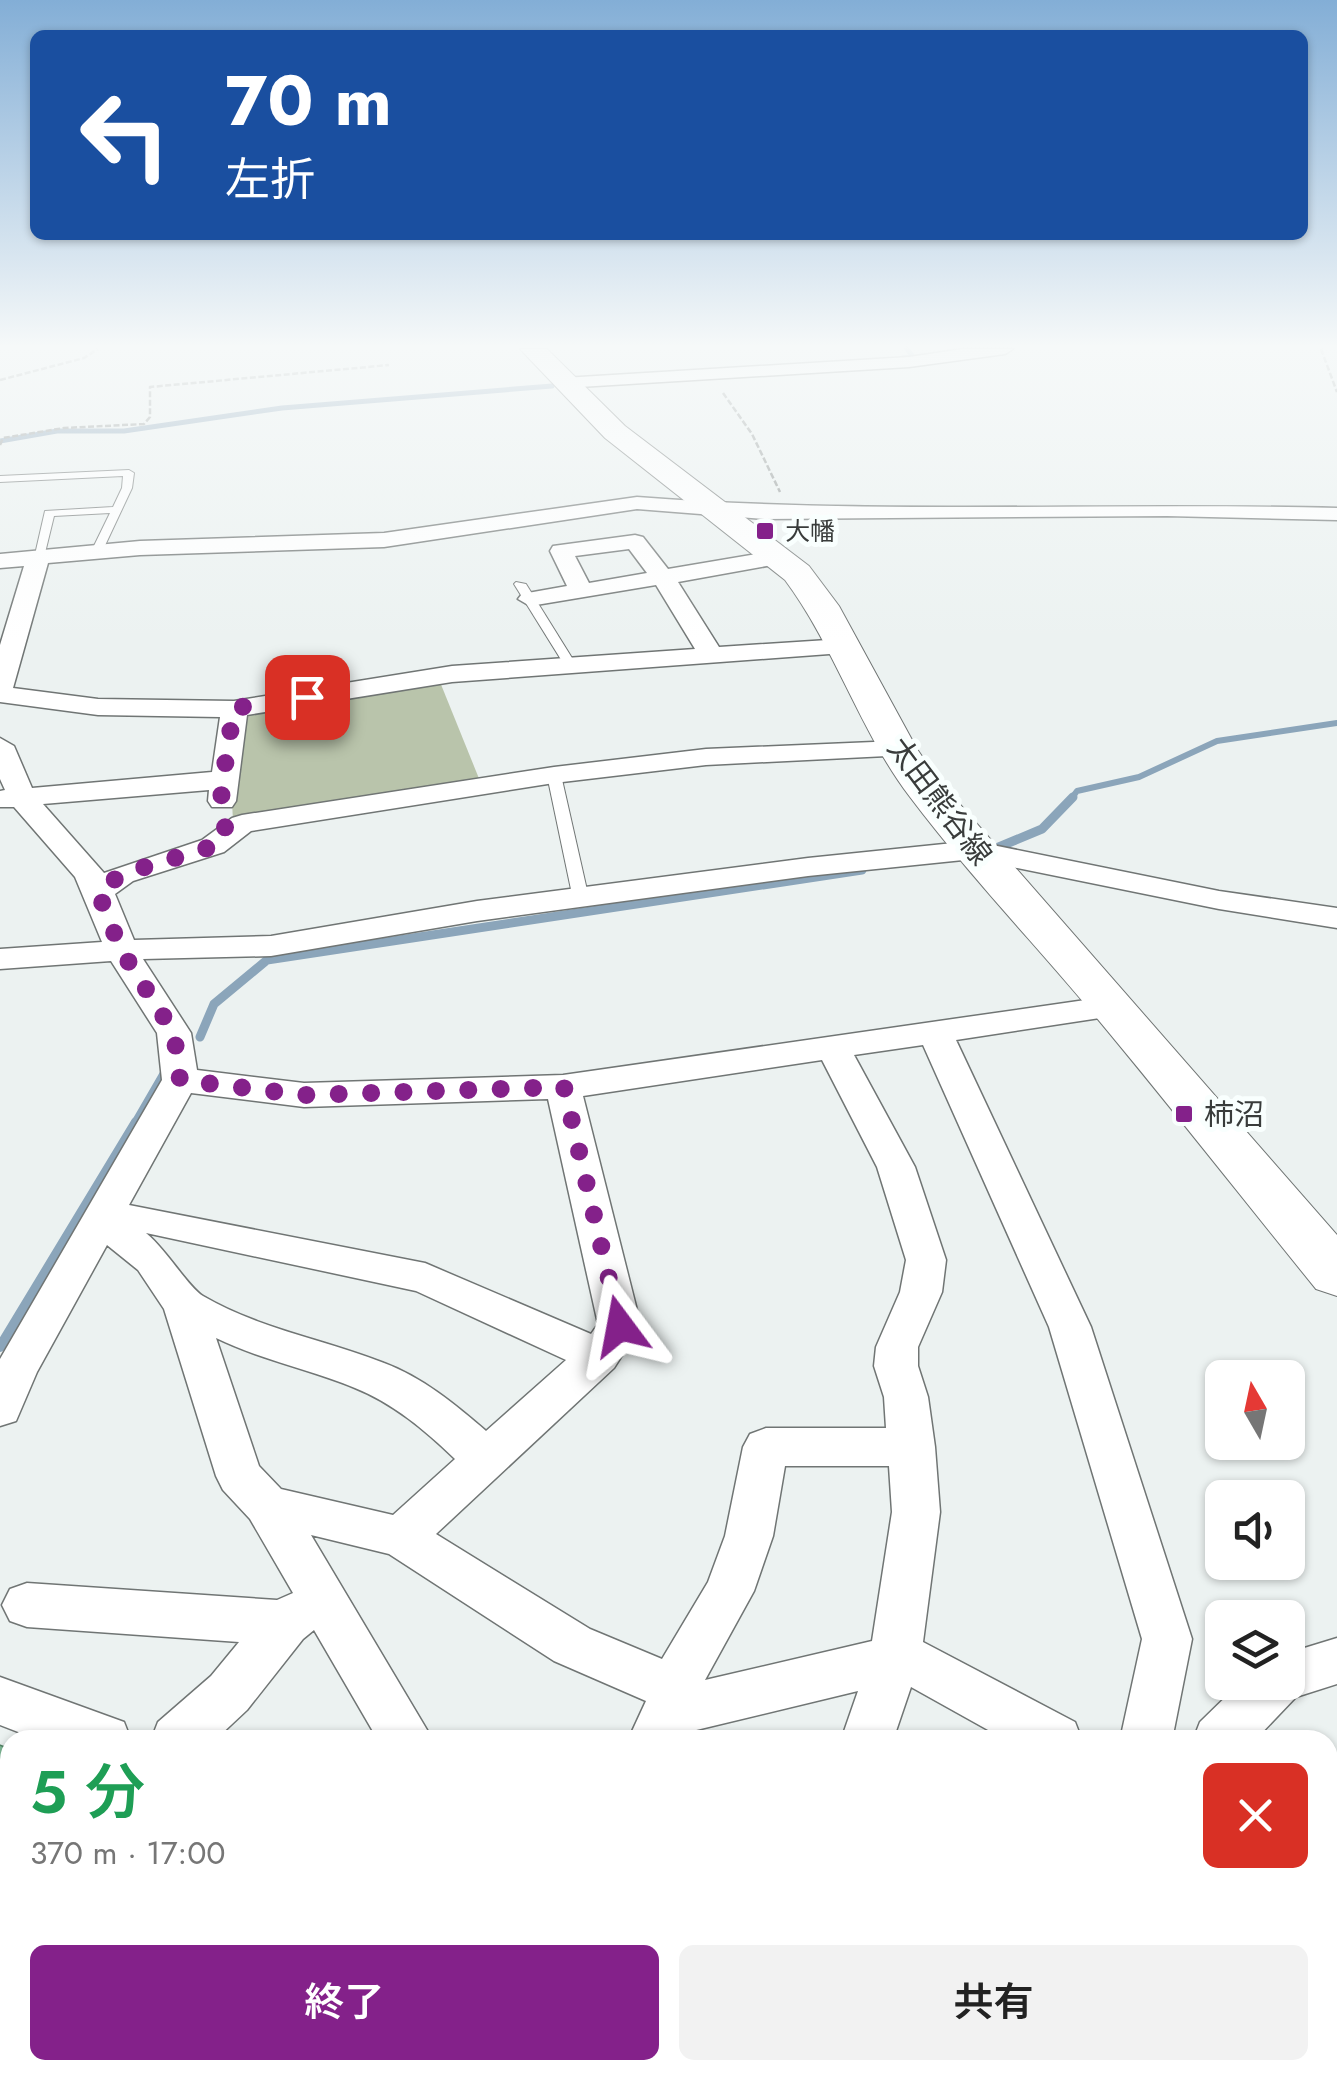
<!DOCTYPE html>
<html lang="ja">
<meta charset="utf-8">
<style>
:root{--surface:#fff;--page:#f2f2f2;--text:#222;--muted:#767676;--accent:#84218a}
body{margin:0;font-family:Jost,"Noto Sans JP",sans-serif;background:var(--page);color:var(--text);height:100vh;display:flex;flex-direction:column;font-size:38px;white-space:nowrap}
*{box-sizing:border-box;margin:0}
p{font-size:32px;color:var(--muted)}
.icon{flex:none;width:55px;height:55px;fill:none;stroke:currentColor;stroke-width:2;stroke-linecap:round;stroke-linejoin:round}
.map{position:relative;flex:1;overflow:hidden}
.side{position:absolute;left:0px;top:1730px;width:1338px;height:350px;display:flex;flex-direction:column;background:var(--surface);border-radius:30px 30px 0 0;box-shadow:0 2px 8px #0004}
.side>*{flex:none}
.top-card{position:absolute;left:30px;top:30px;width:1278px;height:210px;border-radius:15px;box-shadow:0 2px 8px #0004;background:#1a4fa0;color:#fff;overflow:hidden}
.needle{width:65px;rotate:351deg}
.buttons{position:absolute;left:1205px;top:1360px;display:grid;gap:20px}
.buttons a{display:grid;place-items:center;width:100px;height:100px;border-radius:15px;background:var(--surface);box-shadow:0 2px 8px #0004;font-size:50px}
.pin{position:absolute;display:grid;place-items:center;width:85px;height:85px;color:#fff;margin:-42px;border-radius:20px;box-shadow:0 5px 15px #0006}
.me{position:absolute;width:110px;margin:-55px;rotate:347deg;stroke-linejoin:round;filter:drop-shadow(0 0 8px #0008)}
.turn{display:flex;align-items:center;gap:35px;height:210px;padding:0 30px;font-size:45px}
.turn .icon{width:130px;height:130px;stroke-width:2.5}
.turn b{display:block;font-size:70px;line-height:85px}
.round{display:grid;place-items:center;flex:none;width:105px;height:105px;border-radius:15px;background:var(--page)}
.head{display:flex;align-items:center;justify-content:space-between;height:170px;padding:0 30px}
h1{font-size:60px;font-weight:600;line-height:75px;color:#1e9e55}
.primary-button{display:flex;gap:20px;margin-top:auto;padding:20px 30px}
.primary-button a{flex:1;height:115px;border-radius:15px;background:var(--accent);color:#fff;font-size:40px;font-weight:600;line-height:115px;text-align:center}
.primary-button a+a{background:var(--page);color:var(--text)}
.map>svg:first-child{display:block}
.green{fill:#b9c4ab}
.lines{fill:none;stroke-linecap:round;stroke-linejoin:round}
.stream-far3{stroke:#8ba5ba;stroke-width:5}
.stream-far2{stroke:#8ba5ba;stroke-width:6}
.stream-far1{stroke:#8ba5ba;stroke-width:9}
.stream{stroke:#8ba5ba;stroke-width:10}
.service-casing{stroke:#707574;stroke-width:2}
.minor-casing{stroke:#707574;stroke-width:3}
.secondary-casing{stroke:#707574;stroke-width:2}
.trunk-casing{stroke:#548568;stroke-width:3}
.path{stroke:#929796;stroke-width:2.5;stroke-dasharray:6 2.5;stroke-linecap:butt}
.service{fill:#fff;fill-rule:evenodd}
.minor{fill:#fff;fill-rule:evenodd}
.secondary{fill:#fff;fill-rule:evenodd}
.trunk{fill:#82be9a;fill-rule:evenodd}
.route{stroke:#84218a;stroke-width:18;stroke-dasharray:0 32.4}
.poi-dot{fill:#84218a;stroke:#f9fffe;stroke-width:4}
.labels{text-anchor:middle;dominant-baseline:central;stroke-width:10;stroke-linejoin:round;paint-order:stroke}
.far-poi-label{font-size:25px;fill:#393c3b;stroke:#f9fffe;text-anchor:start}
.street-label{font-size:30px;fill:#393c3b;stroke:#f9fffe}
.poi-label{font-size:30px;fill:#393c3b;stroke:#f9fffe;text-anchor:start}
</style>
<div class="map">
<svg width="1337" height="2080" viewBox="0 0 1337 2080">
<rect width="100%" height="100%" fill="#ecf2f1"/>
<polygon class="green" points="440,682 480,781 233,821 231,783 241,715"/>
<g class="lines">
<g class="stream-far3">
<polyline points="903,358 913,357 907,349"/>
<polyline points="0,441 57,431 124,431 282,408 552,386"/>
</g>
<polyline class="stream-far2" points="1071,799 1077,791 1139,777 1217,741 1337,723"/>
<g class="stream-far1">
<polyline points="994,849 1042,829 1073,797"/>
<polyline points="200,1037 214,1004 267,960 862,870"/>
<polyline points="135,1124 168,1067"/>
</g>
<polyline class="stream" points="0,1347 136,1122"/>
<g class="service-casing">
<g id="service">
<polygon points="129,470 134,473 132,488 101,554 91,552 110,513 54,516 44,557 34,559 45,511 113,507 122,488 123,476 0,482 0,476"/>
<polygon points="516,582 526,584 577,666 576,669 565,666 514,584"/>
<polygon points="554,771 561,775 589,899 581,904 573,899 547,775"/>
</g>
</g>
<g class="minor-casing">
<g id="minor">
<polygon points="963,349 1013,349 1005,354 909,367 563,388 554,383 563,378 909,357"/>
<path d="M637,497c233,18 467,5 700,11v12l-170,-4 -403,3 -127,-10 -253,38 -244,8 -92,8 -35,125 85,11 136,2 218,-35 243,-17 -39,-64 -126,21 -12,-7 4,-5 45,-8 -17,-35 3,-5 82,-11 8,2 25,32 113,-19 8,2 3,5 -3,5 -111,20 41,65 124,-8 12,7 -12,7 -391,29 -205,33 -11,86 -4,6h-20l-4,-6 1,-11 -166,14 61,69 98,-33 30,-22 10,-3 312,-48 152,-18 191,-8 10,2 4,6 -4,6 -201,10 -152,18 -303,48 -27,21 -91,29 -18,13 19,46 137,-4 206,-35 331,-43 165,-17 246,50 118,17v20l-118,-19 -246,-50 -165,17 -331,45 -206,35 -128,3 48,74 6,37 107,13 259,-8 550,-79 12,3 5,7 -5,7 -12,3 -157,24 135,287 101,312 -20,101h-52l22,-101 -93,-312 -126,-282 -69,10 61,112 31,93 -4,32 -24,55v19l10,31 7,50 5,65 -17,130 152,80 7,18h-76l-95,-53 -18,53h-52l17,-49 -170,41 -5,8h-55l18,-39 -92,-40 -165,-107 -78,-19 122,205h-55l-64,-110 -11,9 -56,71 -32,30h-64l7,-18 53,-46 28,-34 -212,-15 -17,-6 -8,-16 8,-16 17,-6 250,17 16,-7 -43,-74 -27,-29 -7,-14 -52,-167 -26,-39 -31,-25 -70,127 -21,49 -16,5v-67l162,-279 -5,-47 -46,-72 -111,8v-20l102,-7 -27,-65 -61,-70h-14v-16l5,-1 -5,-11v-41l14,8 18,42 180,-16 8,-55 -122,-2 -98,-13v-57l24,-79 -24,2v-14l140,-13 244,-8zM629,549l18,24 -58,10 -14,-27zM822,1060l55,107 29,93 -6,32 -24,55 -2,19 10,31 2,31h-120l-16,6 -7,13 -18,89 -17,46 -46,77 -72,-30 -154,-95 178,-166 27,-42 -58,-230zM191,1093l113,14 244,-8 50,225 -7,10 -166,-71 -296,-58zM146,1233l270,58 150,69 -80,71c-30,-26 -64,-54 -102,-68 -60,-24 -125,-34 -181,-67 -15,-9 -37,-47 -57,-63zM216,1338c45,22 93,31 139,50 38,15 71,43 100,71l-62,56 -112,-26 -22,-23zM785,1466h104l3,46 -20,129 -167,39 49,-89 19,-55z"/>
<polygon points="1337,1638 1337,1684 1296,1697 1255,1740 1193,1740 1200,1722 1241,1682 1288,1682 1288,1653"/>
<polygon points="0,1677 124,1722 131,1740 39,1740 0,1725"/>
<polygon points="1328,1881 1337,1885 1337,1945 1328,1941"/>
<polygon points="1328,2026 1337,2028 1337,2080 1312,2080 1303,2070 1328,2070"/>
</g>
</g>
<g class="secondary-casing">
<path id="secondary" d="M520,349h27l78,77 184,140 30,40 78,143 19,28 401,458v61l-21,-7c-73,-90 -145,-182 -220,-272 -61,-73 -128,-143 -186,-220 -51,-67 -75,-150 -125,-217l-180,-142z"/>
</g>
<g class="trunk-casing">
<g id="trunk">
<polygon points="0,1746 10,1750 10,1832 0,1828"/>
<polygon points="0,1838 10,1842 10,2014 0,2010"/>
<polygon points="209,2070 327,2070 331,2080 213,2080"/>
<polygon points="440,2070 562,2070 566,2080 444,2080"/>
<polygon points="889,2070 1020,2070 1024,2080 893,2080"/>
</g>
</g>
<g class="path">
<polyline points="1321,349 1337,392"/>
<polyline points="0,380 84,358 98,349"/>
<polyline points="723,393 752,434 780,492"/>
<polyline points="0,445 3,438 64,428 144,424 150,417 150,387 389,365"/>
</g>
<use href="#service" class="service"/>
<use href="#minor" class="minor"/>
<use href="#secondary" class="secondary"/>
<use href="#trunk" class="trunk"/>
</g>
<linearGradient id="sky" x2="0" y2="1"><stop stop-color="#83aed6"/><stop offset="0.54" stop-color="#f6f9f9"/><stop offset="1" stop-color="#f6f9f9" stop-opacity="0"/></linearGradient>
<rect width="1337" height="641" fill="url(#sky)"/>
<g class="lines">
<polyline class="route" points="307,697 234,708 221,791 226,836 214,846 122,874 98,892 121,950 174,1033 180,1080 304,1095 564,1087 620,1326"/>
</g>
<g class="poi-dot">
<rect x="755" y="521" width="20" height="20" rx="5"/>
<rect x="1174" y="1104" width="20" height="20" rx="5"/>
</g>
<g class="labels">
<g class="far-poi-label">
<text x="785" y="531">大幡</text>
</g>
<g class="street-label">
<text transform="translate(940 801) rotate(53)">太田熊谷線</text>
</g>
<g class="poi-label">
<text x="1204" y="1114">柿沼</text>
</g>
</g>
</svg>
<div class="buttons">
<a><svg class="needle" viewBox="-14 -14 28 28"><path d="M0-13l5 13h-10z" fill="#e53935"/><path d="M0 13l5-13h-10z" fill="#767676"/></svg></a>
<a><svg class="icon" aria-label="sound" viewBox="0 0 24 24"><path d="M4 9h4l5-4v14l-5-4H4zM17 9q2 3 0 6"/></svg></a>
<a><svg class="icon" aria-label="layers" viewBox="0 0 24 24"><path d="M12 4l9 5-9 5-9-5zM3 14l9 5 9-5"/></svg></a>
</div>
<div class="pin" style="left:307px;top:697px;background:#d93025"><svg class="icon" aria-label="arrive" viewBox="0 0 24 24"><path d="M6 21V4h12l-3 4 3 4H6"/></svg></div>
<svg class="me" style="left:620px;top:1326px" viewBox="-20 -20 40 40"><path d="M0-17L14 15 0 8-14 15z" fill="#84218a" stroke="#fff" stroke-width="4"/></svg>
<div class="top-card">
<div class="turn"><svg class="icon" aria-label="left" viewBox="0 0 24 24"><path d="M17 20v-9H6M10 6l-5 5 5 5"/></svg><div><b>70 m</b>左折</div></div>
</div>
<section class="side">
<div class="head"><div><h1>5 分</h1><p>370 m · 17:00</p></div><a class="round" style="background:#d93025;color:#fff"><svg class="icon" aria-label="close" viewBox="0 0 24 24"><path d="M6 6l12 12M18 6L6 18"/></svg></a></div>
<div class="primary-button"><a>終了</a><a>共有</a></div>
</section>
</div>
